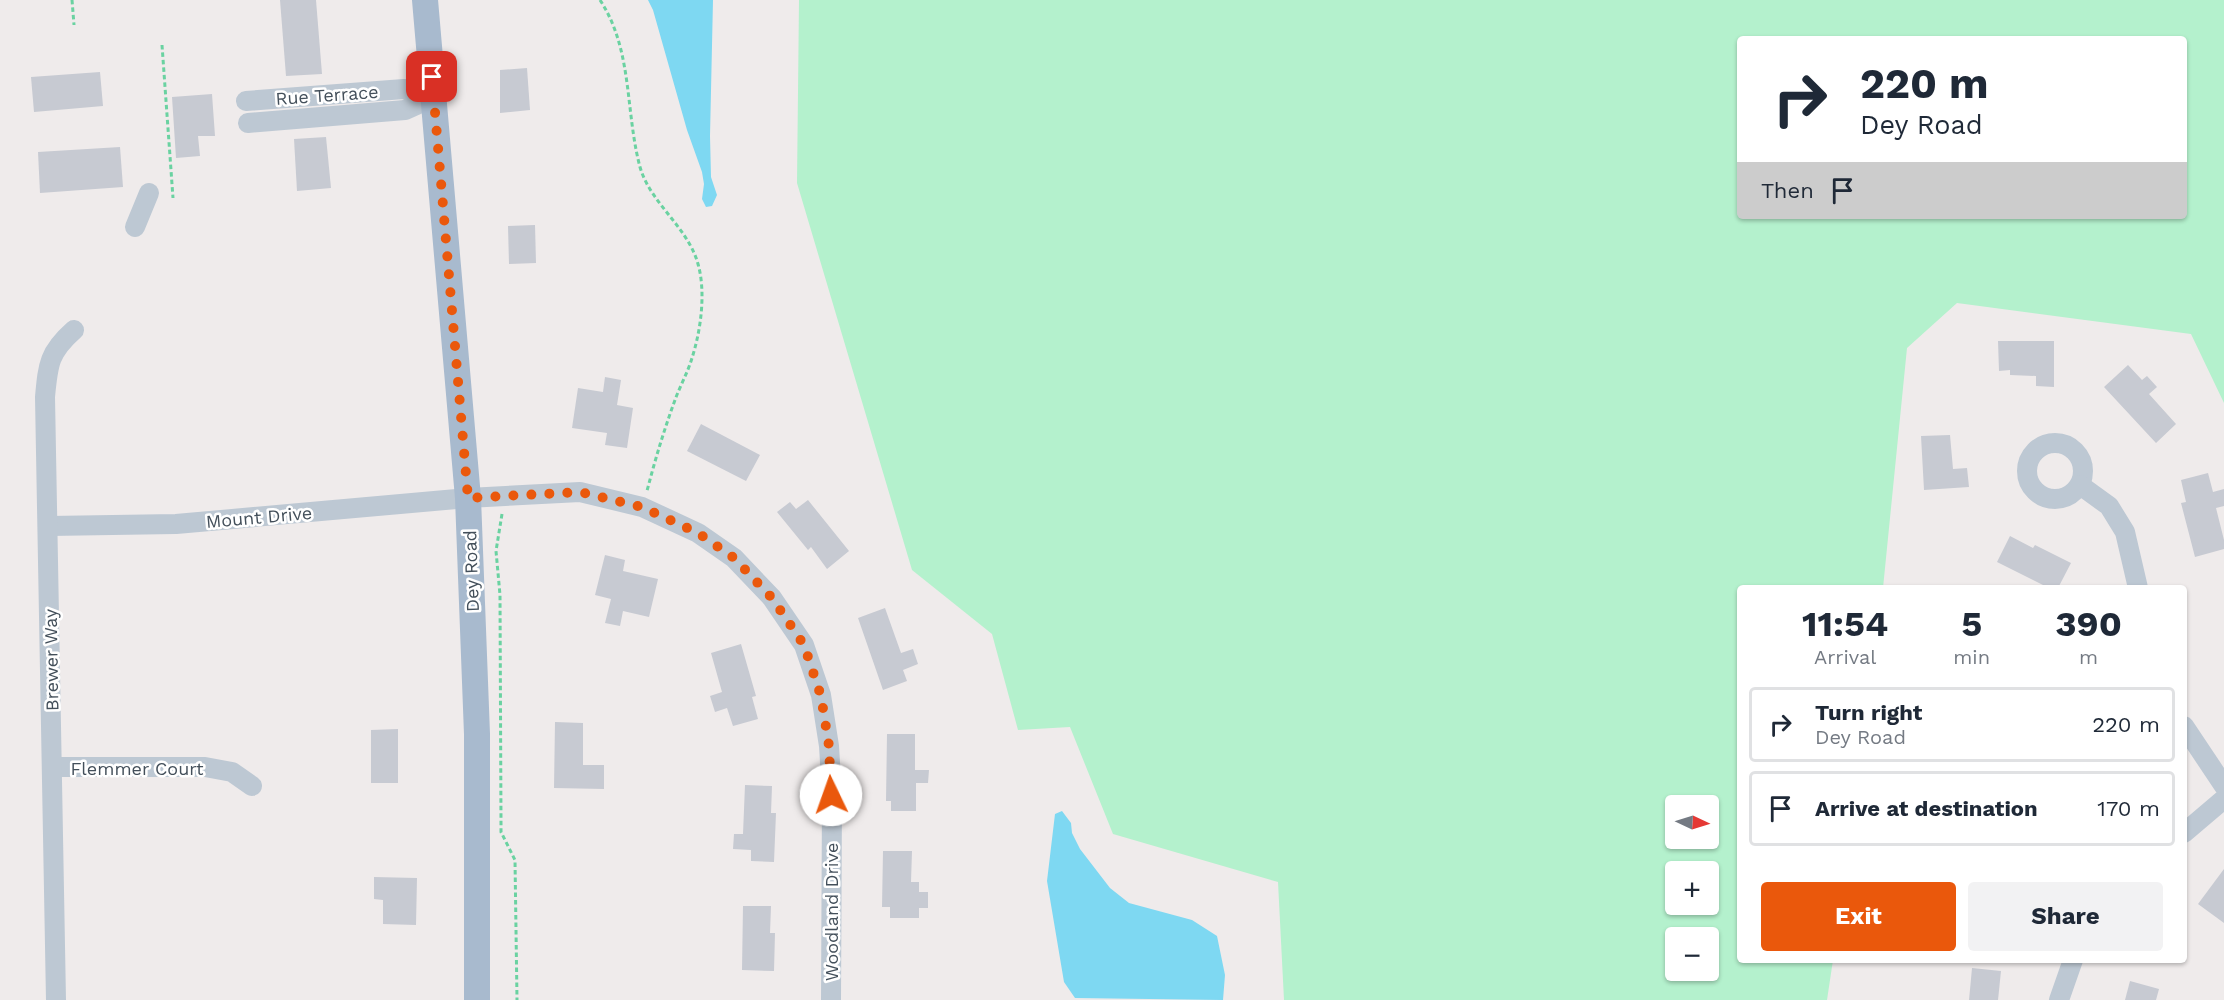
<!DOCTYPE html>
<meta charset="utf-8">
<style>
:root{--surface:#fff;--page:#f2f2f3;--text:#1f2937;--muted:#747a83;--line:#e0e1e3;--accent:#ea580c}
body{margin:0;font-family:"Work Sans",sans-serif;background:var(--page);color:var(--text);height:100vh;display:flex;flex-direction:column;font-size:22px;white-space:nowrap}
*{box-sizing:border-box;margin:0}
p{font-size:20px;color:var(--muted)}
.icon{flex:none;width:33px;height:33px;fill:none;stroke:currentColor;stroke-width:2;stroke-linecap:round;stroke-linejoin:round}
.map{position:relative;flex:1;overflow:hidden}
.drawer{position:absolute;left:1737px;top:585px;width:450px;height:378px;display:flex;flex-direction:column;background:var(--surface);border-radius:6px;box-shadow:0 2px 4px #0004}
.drawer>*{flex:none}
.hud{position:absolute;left:1737px;top:36px;width:450px;height:183px;border-radius:6px;box-shadow:0 2px 4px #0004;background:#fff;color:var(--text);overflow:hidden}
.needle{width:39px;rotate:94deg}
.buttons{position:absolute;left:1665px;top:795px;display:grid;gap:12px}
.buttons a{display:grid;place-items:center;width:54px;height:54px;border-radius:6px;background:var(--surface);box-shadow:0 2px 4px #0004;font-size:30px}
.pin{position:absolute;display:grid;place-items:center;width:51px;height:51px;color:#fff;margin:-26px;border-radius:12px;box-shadow:0 3px 9px #0006}
.me{position:absolute;width:66px;margin:-33px;rotate:357deg;stroke-linejoin:round;filter:drop-shadow(0 0 4px #0008)}
.turn{display:flex;align-items:center;gap:21px;height:126px;padding:0 24px;font-size:27px}
.turn .icon{width:78px;height:78px;stroke-width:2.5}
.turn b{display:block;font-size:42px;line-height:51px}
.then{display:flex;align-items:center;height:57px;padding:0 24px;background:#0003;gap:12px;font-size:22px}
.eta{display:flex;justify-content:space-evenly;align-items:center;height:102px;text-align:center}
.eta b{font-size:36px;font-weight:700;line-height:42px}
.primary-button{display:flex;gap:12px;margin-top:auto;padding:12px 24px}
.primary-button a{flex:1;height:69px;border-radius:6px;background:var(--accent);color:#fff;font-size:24px;font-weight:700;line-height:69px;text-align:center}
.primary-button a+a{background:var(--page);color:var(--text)}
ul{padding:0;list-style:none}
li{display:flex;align-items:center;gap:18px;height:75px;margin:0 12px 9px;padding:0 12px;border:3px solid var(--line);border-radius:6px}
li div{flex:1}
li b{display:block;font-size:22px}
li em{font-style:normal}
.map>svg:first-child{display:block}
.green{fill:#b4f1cd;fill-rule:evenodd}
.water{fill:#7ed8f2}
.building{fill:#c7cad2}
.lines{fill:none;stroke-linecap:round;stroke-linejoin:round}
.path{stroke:#6ad2a1;stroke-width:3;stroke-dasharray:4.5 3;stroke-linecap:butt}
.minor{stroke:#bdc8d3;stroke-width:20}
.major{stroke:#a8bace;stroke-width:26}
.route{stroke:#ea580c;stroke-width:10;stroke-dasharray:0 18}
.labels{text-anchor:middle;dominant-baseline:central;stroke-width:5;stroke-linejoin:round;paint-order:stroke}
.street-label{font-size:18px;fill:#434f5a;stroke:#fff}
</style>
<div class="map">
<svg width="2224" height="1000" viewBox="0 0 2224 1000">
<rect width="100%" height="100%" fill="#efebeb"/>
<path class="green" d="M799,0h1425v403l-33,-69 -234,-31 -50,45 -24,240h-143v372h93l-6,40h-543l-6,-118 -165,-48 -43,-107 -52,3 -26,-96 -80,-64 -115,-387zM1740,39h444v177h-444zM1676,806h32v32h-32zM1676,872h32v32h-32zM1676,938h32v32h-32z"/>
<g class="water">
<polygon points="648,0 713,0 710,136 711,177 717,195 712,206 706,207 702,199 704,184 702,172 687,130 653,10"/>
<polygon points="1062,811 1071,823 1072,833 1080,849 1110,888 1129,903 1192,920 1217,936 1225,975 1223,1000 1075,998 1064,982 1047,881 1055,814"/>
</g>
<g class="building">
<polygon points="280,0 316,0 322,74 286,76"/>
<polygon points="527,68 530,110 500,113 500,70"/>
<polygon points="100,72 103,106 34,112 31,77"/>
<polygon points="212,94 215,136 198,136 200,156 176,158 172,97"/>
<polygon points="326,137 331,188 297,191 294,139"/>
<polygon points="120,147 123,187 40,193 38,152"/>
<polygon points="535,225 536,263 509,264 508,226"/>
<polygon points="1998,341 2054,341 2054,387 2036,386 2036,376 2010,375 2010,370 1999,371"/>
<polygon points="2128,365 2142,380 2147,376 2157,387 2149,394 2176,424 2156,443 2104,387"/>
<polygon points="605,377 621,380 617,405 633,408 627,448 605,445 607,433 572,428 578,388 603,392"/>
<polygon points="701,424 760,455 746,481 687,451"/>
<polygon points="1950,435 1953,469 1967,468 1969,487 1924,490 1921,436"/>
<polygon points="2208,473 2213,492 2224,489 2224,506 2216,508 2224,540 2224,549 2195,557 2181,503 2186,502 2181,480"/>
<polygon points="808,500 849,551 827,569 811,547 808,550 777,512 790,502 796,509"/>
<polygon points="2010,536 2033,548 2035,545 2071,563 2058,588 2049,588 1997,562"/>
<polygon points="605,555 625,560 623,571 658,579 649,617 623,611 620,626 605,623 611,599 595,595"/>
<polygon points="885,608 901,653 913,649 918,664 903,670 907,681 883,690 858,618"/>
<polygon points="741,644 756,696 752,697 758,719 733,726 727,708 715,712 710,696 722,692 711,653"/>
<polygon points="555,722 583,723 583,765 604,765 604,789 554,788"/>
<polygon points="398,729 398,783 371,783 371,730"/>
<polygon points="887,734 915,734 915,770 929,770 928,783 916,783 916,811 891,811 891,801 886,801"/>
<polygon points="745,785 772,786 771,813 776,813 774,862 751,861 751,850 733,849 734,834 743,834"/>
<polygon points="883,851 912,851 911,882 919,882 919,892 928,892 928,908 919,908 919,918 890,918 890,907 882,907"/>
<polygon points="2224,869 2224,923 2198,904"/>
<polygon points="374,877 417,878 416,925 383,924 383,900 374,899"/>
<polygon points="743,906 771,906 770,933 775,933 774,971 742,970"/>
<polygon points="1972,968 2001,971 1998,1000 1969,1000"/>
<polygon points="2130,981 2159,989 2156,1000 2125,1000"/>
</g>
<g class="lines">
<g class="path">
<polyline points="72,0 74,25"/>
<path d="M600,0c33,50 25,111 40,167 10,36 48,60 58,97 8,28 3,66 -6,94 -4,14 -12,28 -17,42 -11,30 -20,60 -28,91"/>
<polyline points="162,45 173,198"/>
<polyline points="502,514 496,551 500,595 501,823 501,832 515,860 517,1000"/>
</g>
<g class="minor">
<polyline points="246,101 404,89 434,97 405,110 248,123"/>
<polyline points="135,227 149,193"/>
<circle cx="2055" cy="471" r="28"/>
<polyline points="2080,485 2109,506 2125,532 2138,588"/>
<polyline points="49,526 176,524 468,498 580,492 642,507 698,533 734,558 772,598 804,645 821,695 829,746 832,795 831,1000"/>
<polyline points="2184,726 2224,786"/>
<polyline points="52,767 205,767 232,772 252,786"/>
<polyline points="2184,833 2224,799"/>
<path d="M56,1000l-11,-603c3,-33 4,-45 29,-67"/>
<polyline points="2059,1000 2073,960"/>
</g>
<polyline class="major" points="425,0 468,498 477,734 477,1000"/>
</g>
<g class="lines">
<polyline class="route" points="432,77 468,498 580,492 642,507 698,533 734,558 772,598 804,645 821,696 829,746 831,795"/>
</g>
<g class="labels">
<g class="street-label">
<text transform="translate(327 95) rotate(-4)">Rue Terrace</text>
<text transform="translate(259 517) rotate(-5)">Mount Drive</text>
<text transform="translate(471 571) rotate(-92)">Dey Road</text>
<text transform="translate(51 660) rotate(-91)">Brewer Way</text>
<text x="137" y="768">Flemmer Court</text>
<text transform="translate(831 912) rotate(-90)">Woodland Drive</text>
</g>
</g>
</svg>
<div class="buttons">
<a><svg class="needle" viewBox="-14 -14 28 28"><path d="M0-13l5 13h-10z" fill="#e53935"/><path d="M0 13l5-13h-10z" fill="#747a83"/></svg></a>
<a>+</a>
<a>−</a>
</div>
<div class="pin" style="left:432px;top:77px;background:#d93025"><svg class="icon" aria-label="arrive" viewBox="0 0 24 24"><path d="M6 21V4h12l-3 4 3 4H6"/></svg></div>
<svg class="me" style="left:831px;top:795px" viewBox="-20 -20 40 40"><circle r="19" fill="#fff"/><path d="M0-13L10 11 0 6-10 11z" fill="#ea580c"/></svg>
<div class="hud">
<div class="turn"><svg class="icon" aria-label="right" viewBox="0 0 24 24"><path d="M7 20v-9h11M14 6l5 5-5 5"/></svg><div><b>220 m</b>Dey Road</div></div>
<div class="then">Then<svg class="icon" aria-label="arrive" viewBox="0 0 24 24"><path d="M6 21V4h12l-3 4 3 4H6"/></svg></div>
</div>
<section class="drawer">
<div class="eta">
<div><b>11:54</b><p>Arrival</p></div>
<div><b>5</b><p>min</p></div>
<div><b>390</b><p>m</p></div>
</div>
<ul>
<li><svg class="icon" aria-label="right" viewBox="0 0 24 24"><path d="M7 20v-9h11M14 6l5 5-5 5"/></svg><div><b>Turn right</b><p>Dey Road</p></div><em>220 m</em></li>
<li><svg class="icon" aria-label="arrive" viewBox="0 0 24 24"><path d="M6 21V4h12l-3 4 3 4H6"/></svg><div><b>Arrive at destination</b></div><em>170 m</em></li>
</ul>
<div class="primary-button"><a>Exit</a><a>Share</a></div>
</section>
</div>
